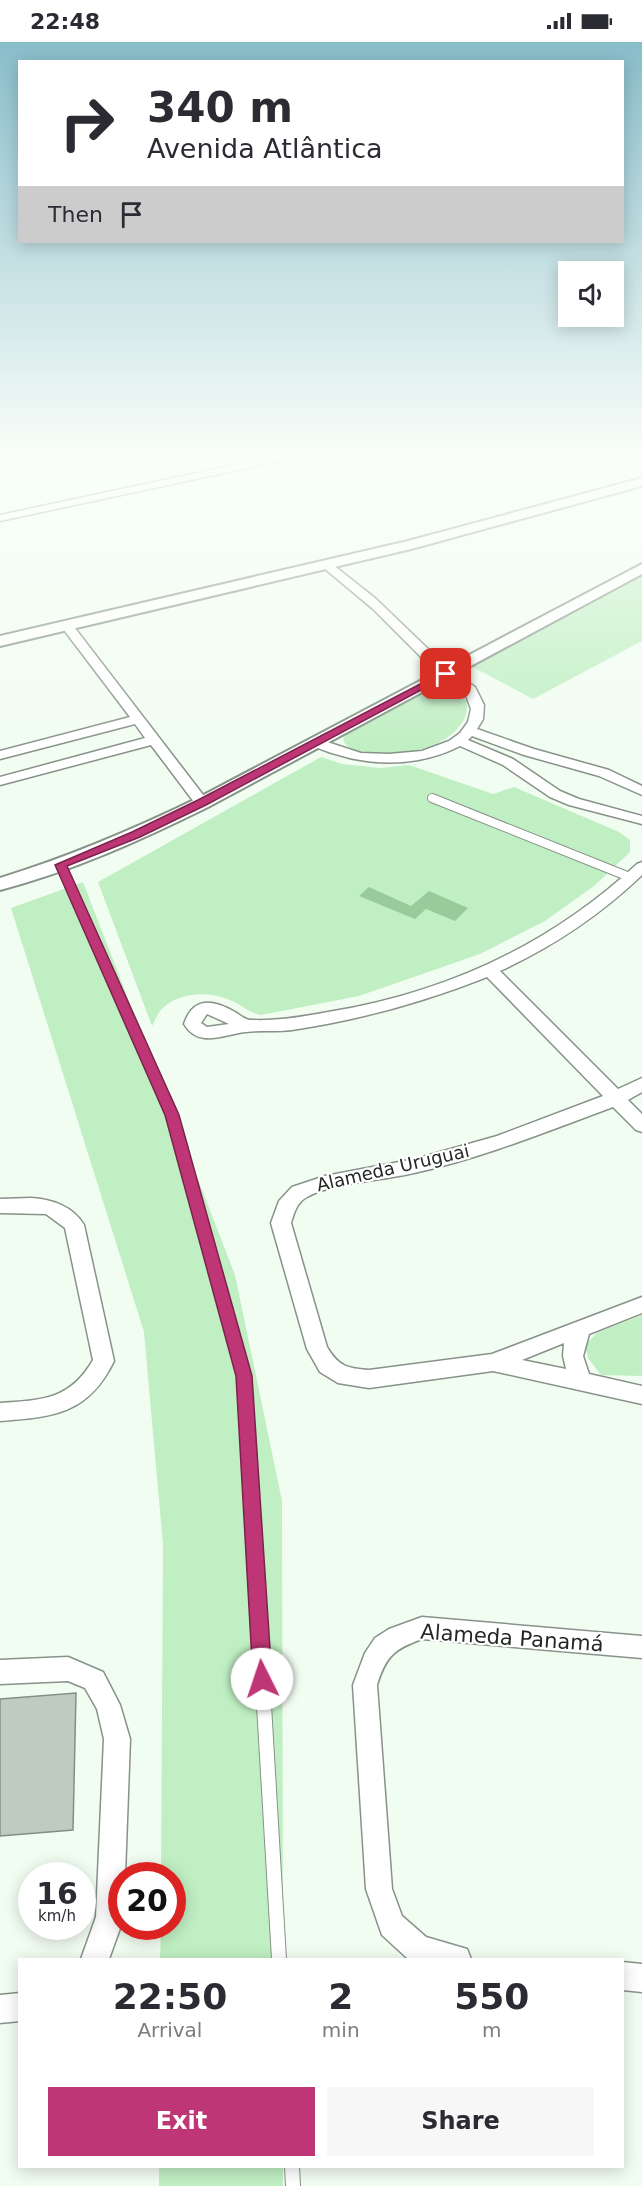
<!DOCTYPE html>
<html lang="en">
<head>
<meta charset="utf-8">
<style>
	body { margin:0; font-family:"DejaVu Sans",sans-serif; background:#f7f7f7; color:#2b2b33; height:100vh; display:flex; flex-direction:column; font-size:22px; white-space:nowrap }
	* { box-sizing:border-box; margin:0 }
	p { font-size:20px; color:#7c7c81 }
	.icon { flex:none; width:33px; height:33px; fill:none; stroke:currentColor; stroke-width:2; stroke-linecap:round; stroke-linejoin:round }
	.map { position:relative; flex:1; overflow:hidden }
	.side { position:absolute; left:18px; top:1916px; width:606px; height:210px; display:flex; flex-direction:column; background:#fff; border-radius:0px; box-shadow:0 3px 15px #0003 }
	.side>* { flex:none }
	.banner { position:absolute; left:18px; top:18px; width:606px; height:183px; border-radius:0px; box-shadow:0 3px 15px #0003; background:#fff; color:#2b2b33; overflow:hidden }
	.controls { position:absolute; left:558px; top:219px; display:grid; gap:12px }
	.controls a { display:grid; place-items:center; width:66px; height:66px; border-radius:0px; background:#fff; box-shadow:0 3px 15px #0003; font-size:30px }
	.speed { position:absolute; left:18px; top:1820px; display:flex; gap:12px; font-size:30px; font-weight:700; text-align:center }
	.speed>* { display:grid; place-content:center; width:78px; height:78px; border-radius:50%; background:#fff; box-shadow:0 3px 15px #0003; line-height:1 }
	.speed small { font-size:15px; font-weight:400 }
	.speed .limit { border:9px solid #d22; background:#fff; color:#111 }
	.pin { position:absolute; display:grid; place-items:center; width:51px; height:51px; color:#fff; margin:-26px; border-radius:12px; box-shadow:0 3px 9px #0006 }
	.me { position:absolute; width:66px; margin:-33px; rotate:356deg; stroke-linejoin:round; filter:drop-shadow(0 0 4px #0008) }
	.turn { display:flex; align-items:center; gap:21px; height:126px; padding:0 30px; font-size:27px }
	.turn .icon { width:78px; height:78px; stroke-width:2.5 }
	.turn b { display:block; font-size:42px; line-height:51px }
	.then { display:flex; align-items:center; height:57px; padding:0 30px; background:#0003; gap:12px; font-size:22px }
	.eta { display:flex; justify-content:space-evenly; align-items:center; height:102px; text-align:center }
	.eta b { font-size:36px; font-weight:600; line-height:42px }
	.cta { display:flex; gap:12px; margin-top:auto; padding:12px 30px }
	.cta a { flex:1; height:69px; border-radius:0px; background:#be3675; color:#fff; font-size:24px; font-weight:600; line-height:69px; text-align:center }
	.cta a+a { background:#f7f7f7; color:#2b2b33 }
	.status { display:flex; justify-content:space-between; align-items:center; height:42px; padding:0 30px; background:#fff; direction:ltr }
	.status svg { height:16px; fill:currentColor }
	.map>svg:first-child { display:block }
</style>
</head>
<body>
<div class="status"><b>22:48</b><svg viewBox="0 0 49 12"><path d="M0 12V9h3v3zM5 12V6h3v6zM10 12V3h3v9zM15 12V0h3v12zM26 1h20v11H26zM47 4h2v5h-2z"/></svg></div>
<div class="map">
<svg width="642" height="2144" viewBox="0 0 642 2144">
	<rect width="100%" height="100%" fill="#f2fdf2"/>
	<g fill="#c0efc3">
		<path d="M642,530V599L533,657L471,624Z"/>
		<path d="M440,644C484,651 468,687 438,701C420,710 399,712 379,712C366,712 355,711 345,702L343,697L348,688L425,646Z"/>
		<path d="M321,715L342,722L380,726L409,723L493,752L514,745L619,790L630,798V810L594,844L545,879L480,912L359,954L261,973C249,971 242,963 232,959C210,949 179,949 161,968C158,971 155,979 152,984L98,840Z"/>
		<path d="M83,840L235,1233L282,1459L283,1917H160L161,1884H172V1833H161L163,1503L144,1290L11,866Z"/>
		<path d="M642,1273V1334L601,1333L588,1316L585,1303L597,1291Z"/>
		<rect x="159" y="2124" width="124" height="20"/>
	</g>
	<path fill="#99ca9c" d="M369,845L411,864L429,849L468,866L455,879L426,867L415,877L359,854Z"/>
	<path fill="#c0cbc0" stroke="#848e84" stroke-width="1.5" d="M76,1651L73,1788L0,1794V1657Z"/>
	<g fill="none" stroke-linecap="round" stroke-linejoin="round">
		<defs>
			<g id="service-far2">
				<path d="M432,756L632,836"/>
				<path d="M61,823L165,1056"/>
			</g>
			<path id="service-far1" d="M164,1055L172,1073L244,1334L256,1530"/>
			<g id="service">
				<path d="M256,1528L279,1917"/>
				<path d="M292,2124L293,2144"/>
			</g>
			<g id="minor">
				<path d="M7,410H25L0,417V411Z"/>
				<path d="M295,410H313L308,413L0,479V473Z"/>
				<path d="M328,519L375,556L450,628L475,645L484,663L483,677L477,687L534,707L609,728L642,744V753L599,734L524,713L472,694L468,698L513,717L560,749L579,757L642,774V782L569,763L550,755L503,723L460,704C413,728 360,724 313,704L311,701L313,698L318,697L361,711L389,712L422,709L449,699L460,691L468,680L471,667L465,651L432,626L373,567L324,526V520Z"/>
				<path d="M67,580L71,581L207,758L209,761L207,764H197L151,703L0,743V735L145,696L135,682L0,717V709L130,675L61,584Z"/>
				<path d="M642,820V833C599,874 554,904 500,929L618,1047L642,1036V1050L628,1058L642,1072V1090L636,1088L613,1065C548,1089 482,1116 414,1131C386,1138 330,1141 307,1155C297,1160 294,1171 291,1181L327,1305C339,1325 347,1326 369,1328L492,1312L642,1255V1271L589,1292L583,1314L589,1332L642,1344V1362L493,1329L369,1346L338,1341L320,1330L307,1307L271,1181L279,1159L292,1145L325,1134L415,1117L497,1094L603,1054L487,935C424,960 359,978 292,988C277,990 261,988 246,990C224,992 199,1007 184,982C193,955 212,957 235,970C240,973 245,978 251,978C277,979 302,975 328,970C445,951 550,903 637,822ZM207,972L229,982L207,985L201,981ZM564,1301L563,1314L566,1327L522,1318Z"/>
				<path d="M31,1156C51,1157 73,1164 84,1183L114,1319C88,1372 54,1375 0,1379V1361C42,1358 70,1358 93,1318L65,1186L46,1172L0,1171V1157Z"/>
				<path d="M422,1575L642,1594V1616L422,1597C394,1607 386,1614 377,1643L392,1847L402,1874L426,1895L467,1907L471,1917L407,1916L382,1893L366,1847L353,1643L365,1611L375,1596L389,1587Z"/>
				<path d="M68,1615L103,1630L120,1663L130,1697L125,1833H122V1881L109,1917H81L96,1875L104,1697L97,1667L85,1646L68,1639L0,1642V1618Z"/>
				<path d="M622,1920L642,1922V1950L622,1948Z"/>
				<path d="M20,1951V1979L0,1981V1953Z"/>
			</g>
			<g id="tertiary">
				<path d="M642,436V444L411,507L0,604V594L408,499Z"/>
				<path d="M642,522V532L208,765C141,798 73,829 0,848V836C68,815 132,788 196,757Z"/>
			</g>
		</defs>
		<use href="#service-far2" stroke="#879288" stroke-width="10"/>
		<use href="#service-far1" stroke="#879288" stroke-width="14"/>
		<use href="#service" stroke="#879288" stroke-width="16"/>
		<use href="#minor" stroke="#879288" stroke-width="3"/>
		<use href="#tertiary" stroke="#879288" stroke-width="4"/>
		<use href="#service-far2" stroke="#fff" stroke-width="8"/>
		<use href="#service-far1" stroke="#fff" stroke-width="10"/>
		<use href="#service" stroke="#fff" stroke-width="14"/>
		<use href="#minor" fill="#fff" fill-rule="evenodd"/>
		<use href="#tertiary" fill="#fff" fill-rule="evenodd"/>
	</g>
	<linearGradient id="sky" x2="0" y2="1"><stop stop-color="#88bdca"/><stop offset="0.58" stop-color="#f9fef9"/><stop offset="1" stop-color="#f9fef9" stop-opacity="0"/></linearGradient>
	<rect width="642" height="710" fill="url(#sky)"/>
	<path fill="#be3675" stroke="#7c234c" stroke-width="1.5" d="M443,630L451,632L206,763L140,795L67,824L179,1073L252,1334L272,1637L269,1643L262,1646L256,1643L253,1637L236,1334L165,1073L55,823L132,790L198,758Z"/>
	<g text-anchor="middle" stroke-width="4.5" stroke-linejoin="round" paint-order="stroke">
		<g font-size="18" fill="#232723" stroke="#fff">
			<text transform="translate(393 1126) rotate(-13)" y="6">Alameda Uruguai</text>
		</g>
		<g font-size="21" fill="#232723" stroke="#fff">
			<text transform="translate(512 1596) rotate(4)" y="7">Alameda Panamá</text>
		</g>
	</g>
</svg>
<div class="controls">
<a><svg class="icon" aria-label="sound" viewBox="0 0 24 24"><path d="M4 9h4l5-4v14l-5-4H4zM17 9q2 3 0 6"/></svg></a>
</div>
<div class="speed"><div>16<small>km/h</small></div><div class="limit">20</div></div>
<div class="pin" style="left:446px;top:632px;background:#d93025"><svg class="icon" aria-label="arrive" viewBox="0 0 24 24"><path d="M6 21V4h12l-3 4 3 4H6"/></svg></div>
<svg class="me" style="left:262px;top:1637px" viewBox="-20 -20 40 40"><circle r="19" fill="#fff"/><path d="M0-13L10 11 0 6-10 11z" fill="#be3675"/></svg>
<div class="banner">
<div class="turn"><svg class="icon" aria-label="right" viewBox="0 0 24 24"><path d="M7 20v-9h11M14 6l5 5-5 5"/></svg><div><b>340 m</b>Avenida Atlântica</div></div>
<div class="then">Then<svg class="icon" aria-label="arrive" viewBox="0 0 24 24"><path d="M6 21V4h12l-3 4 3 4H6"/></svg></div>
</div>
<section class="side">
<div class="eta">
<div><b>22:50</b><p>Arrival</p></div>
<div><b>2</b><p>min</p></div>
<div><b>550</b><p>m</p></div>
</div>
<div class="cta"><a>Exit</a><a>Share</a></div>
</section>
</div>
</body>
</html>
